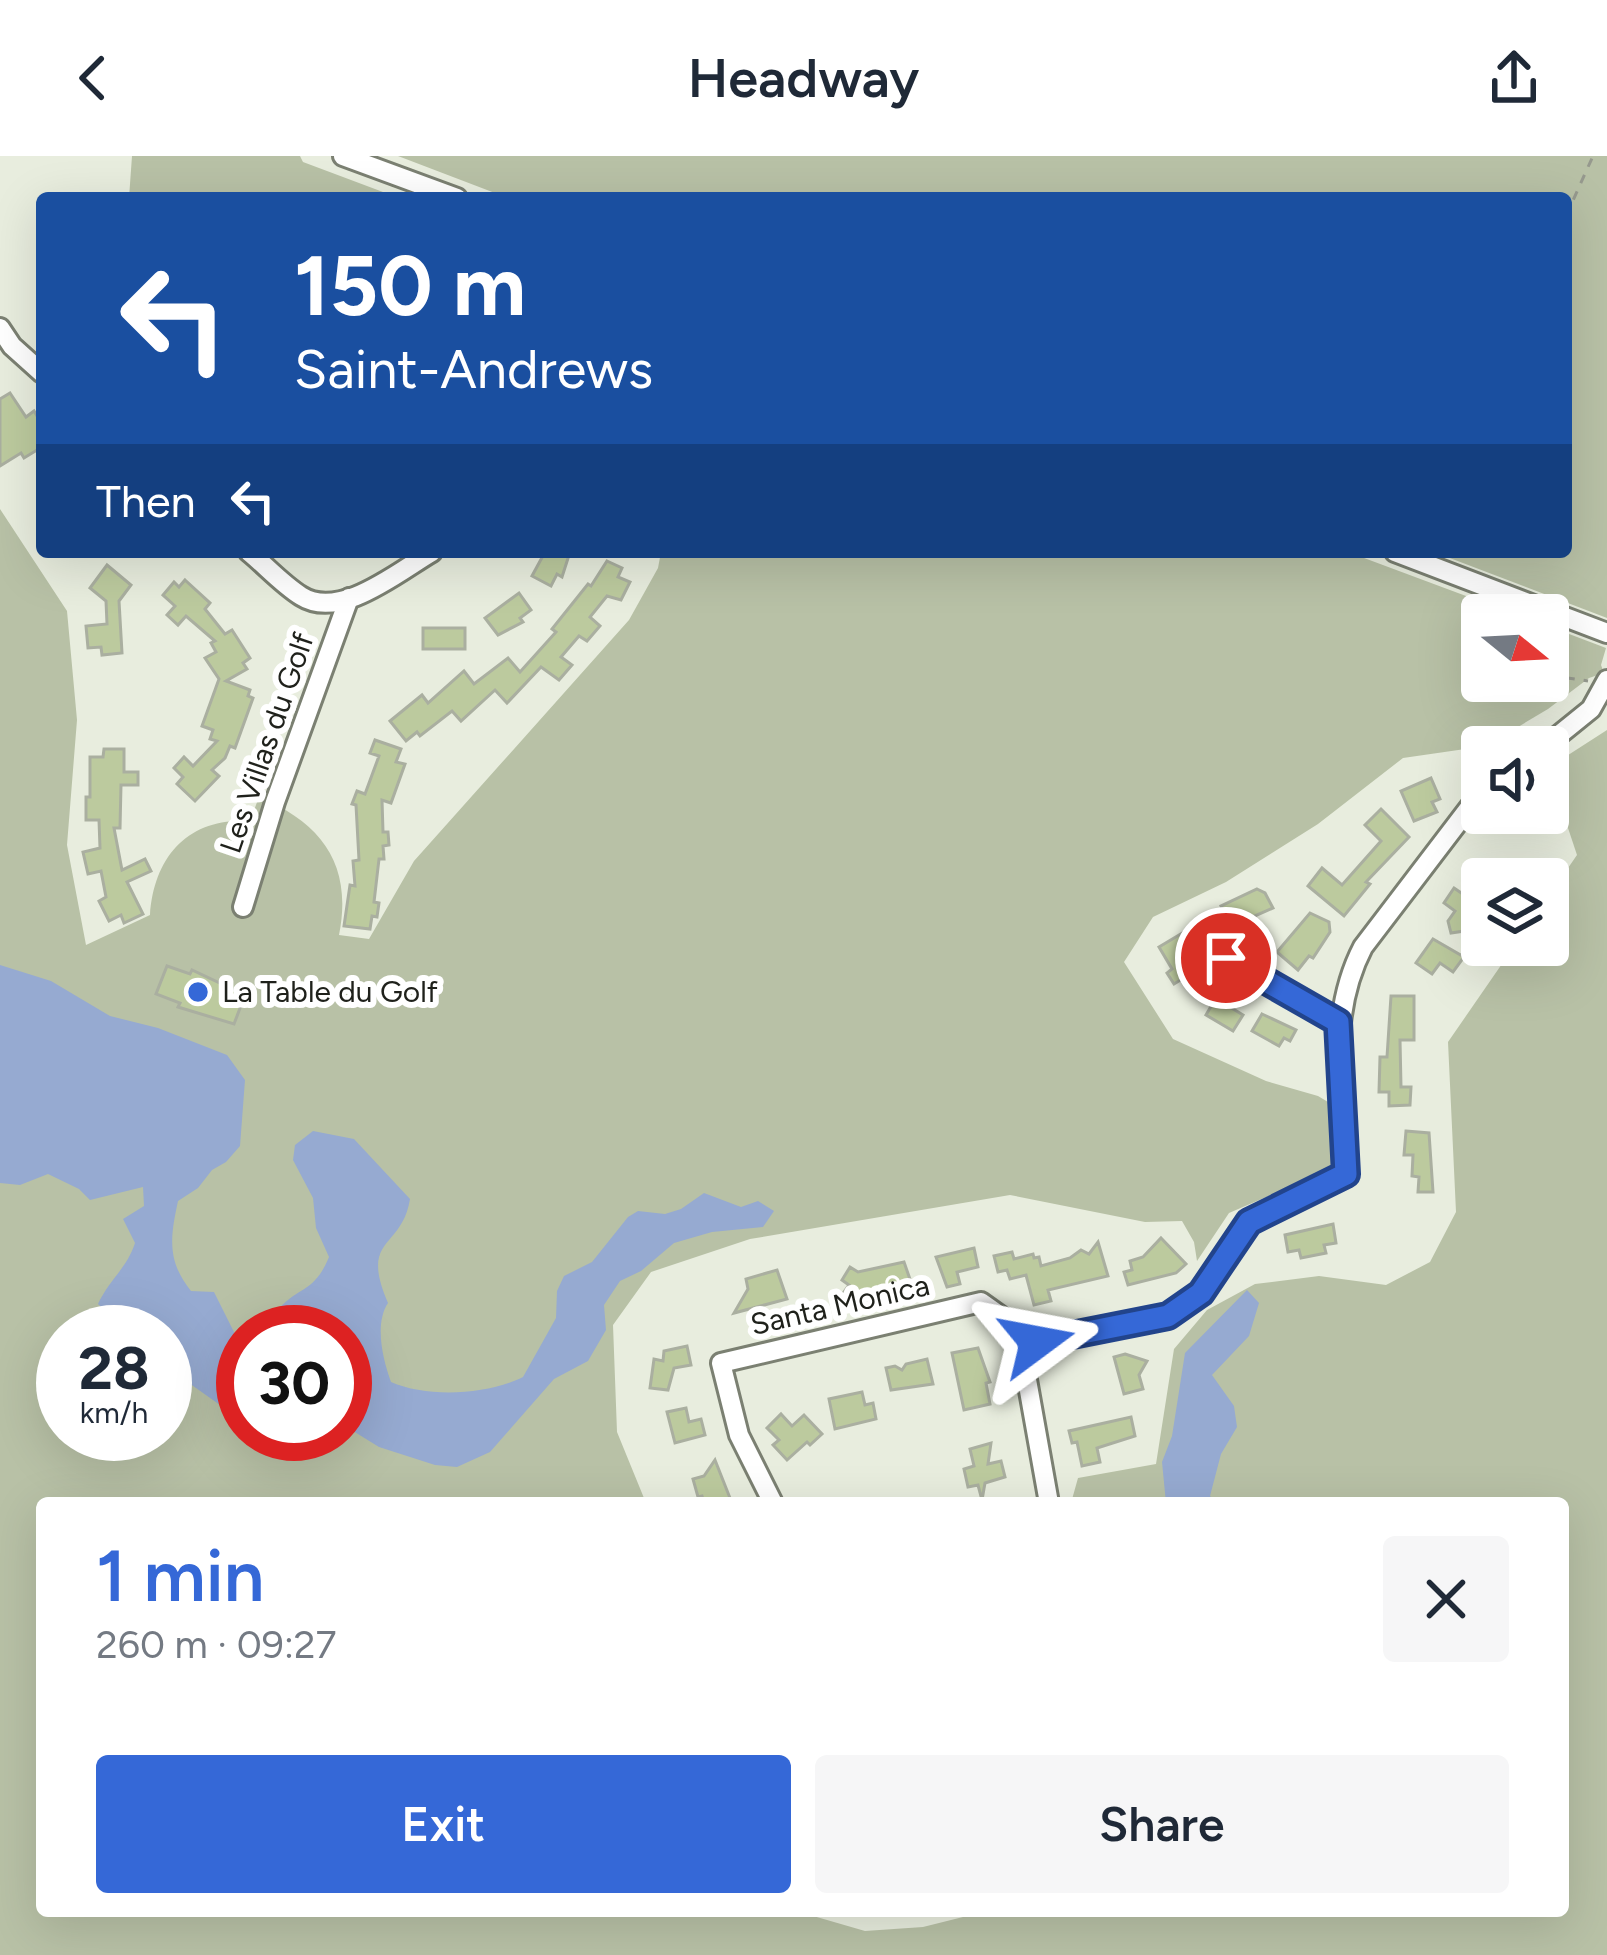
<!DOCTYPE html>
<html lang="en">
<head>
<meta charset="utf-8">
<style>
	body { margin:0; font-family:Figtree,sans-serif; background:#f6f6f7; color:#1f2937; height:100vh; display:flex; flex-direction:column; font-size:45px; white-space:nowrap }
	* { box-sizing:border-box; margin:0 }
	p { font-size:39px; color:#747a83 }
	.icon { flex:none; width:66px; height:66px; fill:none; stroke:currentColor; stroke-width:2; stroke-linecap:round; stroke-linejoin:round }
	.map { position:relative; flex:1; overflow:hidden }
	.panel { position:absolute; left:36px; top:1341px; width:1533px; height:420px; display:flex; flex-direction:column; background:#fff; border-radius:12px; box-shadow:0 12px 48px #0002 }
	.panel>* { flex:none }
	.banner { position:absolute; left:36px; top:36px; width:1536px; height:366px; border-radius:12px; box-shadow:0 12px 48px #0002; background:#1a4fa0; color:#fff; overflow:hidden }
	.needle { width:78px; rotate:108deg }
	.controls { position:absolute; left:1461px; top:438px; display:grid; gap:24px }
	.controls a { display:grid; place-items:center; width:108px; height:108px; border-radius:12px; background:#fff; box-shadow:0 12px 48px #0002; font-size:60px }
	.speed { position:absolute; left:36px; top:1149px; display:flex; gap:24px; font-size:60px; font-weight:700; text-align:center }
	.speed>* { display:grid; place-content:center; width:156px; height:156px; border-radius:50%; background:#fff; box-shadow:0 12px 48px #0002; line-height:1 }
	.speed small { font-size:30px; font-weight:400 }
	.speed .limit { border:18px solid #d22; background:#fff; color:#111 }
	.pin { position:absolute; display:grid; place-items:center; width:102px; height:102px; color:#fff; margin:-51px; border:6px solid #fff; border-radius:50%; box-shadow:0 3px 12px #0007 }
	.me { position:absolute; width:132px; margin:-66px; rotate:77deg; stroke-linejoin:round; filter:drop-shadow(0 0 9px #0008) }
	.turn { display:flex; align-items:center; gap:42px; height:252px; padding:0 60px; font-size:54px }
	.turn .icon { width:156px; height:156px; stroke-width:2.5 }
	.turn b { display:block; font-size:84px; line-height:102px }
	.then { display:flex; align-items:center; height:114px; padding:0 60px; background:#0003; gap:24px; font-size:45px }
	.round { display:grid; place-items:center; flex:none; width:126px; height:126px; border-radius:12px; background:#f6f6f7 }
	.head { display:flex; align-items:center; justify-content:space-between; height:204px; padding:0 60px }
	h1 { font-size:72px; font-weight:600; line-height:90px; color:#3568d7 }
	.cta { display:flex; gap:24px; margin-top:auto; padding:24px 60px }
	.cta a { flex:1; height:138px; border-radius:12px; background:#3568d7; color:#fff; font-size:48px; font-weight:600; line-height:138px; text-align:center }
	.cta a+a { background:#f6f6f7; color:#1f2937 }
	header { display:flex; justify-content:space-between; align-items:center; height:156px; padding:0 60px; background:#fff; font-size:54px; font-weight:600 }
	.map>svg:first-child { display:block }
</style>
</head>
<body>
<header><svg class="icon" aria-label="back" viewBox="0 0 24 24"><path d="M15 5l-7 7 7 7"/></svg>Headway<svg class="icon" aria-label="share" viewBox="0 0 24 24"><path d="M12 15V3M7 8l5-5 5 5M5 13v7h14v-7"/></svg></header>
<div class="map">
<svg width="1607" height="1799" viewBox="0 0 1607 1799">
	<rect width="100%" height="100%" fill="#e8edde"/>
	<g fill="#b8c1a6" fill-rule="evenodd">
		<path d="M132,0H300L303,6L399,42H129Z"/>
		<path d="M398,0H1607V462L1434,396H1566V42H508Z"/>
		<path d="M0,353L67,455L77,564L67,689L86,789L150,759C154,700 189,661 250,665L259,641C322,667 353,709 339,779L369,783L414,705L629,464L658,412L661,396H1348L1517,459H1482V525H1548V470L1606,492L1601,509L1604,517L1589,522L1548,553L1486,590L1403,602L1318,668L1226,726L1153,761L1124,806L1173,883L1266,925L1318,940L1338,952L1336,1006L1320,1018L1229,1057L1197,1105L1194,1086L1182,1065L1145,1066L1010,1039L750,1083L651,1116L613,1169L617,1276L646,1347H42V1755H796L865,1775L923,1771L987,1755H1563V1347H1071L1078,1322L1156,1308L1174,1193L1207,1154L1255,1128L1319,1120L1386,1129L1430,1106L1456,1056L1448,886L1515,789H1548V741L1577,699L1548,612L1607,574V1799H0ZM63,1176H165V1278H63ZM243,1176H345V1278H243Z"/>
	</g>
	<g fill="#96aad1">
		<path d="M0,809L51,825L110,860L158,872L227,899L245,924L240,990L226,1006L212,1014L198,1032L178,1045C170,1082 167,1105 191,1135L214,1136L243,1194V1253L227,1254L165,1210V1176H129L98,1148C109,1124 127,1112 135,1087L123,1063L144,1050L143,1031L90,1044L79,1033L48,1018L20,1029L0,1027Z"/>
		<path d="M313,975L354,983L410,1043C402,1094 359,1080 388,1147C374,1168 383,1204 391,1226C427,1242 488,1239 523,1221L556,1162L557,1135L564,1120L592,1106L628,1061L638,1055L665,1058L681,1053L704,1037L741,1051L758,1045L774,1055L763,1071L712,1076L674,1087L641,1115L620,1125L604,1149L606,1174L588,1205L554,1223L490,1296L457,1311L435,1309L379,1291L345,1270V1176H283L278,1172L276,1156C297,1130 314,1138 329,1101L316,1072L313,1042L293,1004L295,989Z"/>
		<path d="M1247,1134L1259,1147L1249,1180L1212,1219L1234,1250L1237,1271L1221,1298L1210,1340L1217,1347H1166L1162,1306L1172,1280L1185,1197Z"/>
	</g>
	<g fill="#bcca9e" stroke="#aaafa0" stroke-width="3">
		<path d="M10,237L26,261L34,255L42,268V291L24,302L21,297L0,310V243Z"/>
		<path d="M545,396H570L562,421L557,418L551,430L532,420Z"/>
		<path d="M607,405L622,412L618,421L630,426L621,444L607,440L590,461L600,470L587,485L579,480L561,501L572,509L559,524L541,511L507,547L495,534L461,565L452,555L420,580L417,576L406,585L390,565L422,539L428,547L464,515L474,528L508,502L520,516L556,476L552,473L588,428L591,430Z"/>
		<path d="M107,409L131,429L119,445L122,497L102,499L101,491L88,492L86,470L107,468L106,445L90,432Z"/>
		<path d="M185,424L210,447L205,453L225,478L232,474L250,502L243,507L247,513L226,525L250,534L248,540L253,542L235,592L230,590L225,602L212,614L219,620L195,645L177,628L183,621L174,612L184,601L193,610L217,585L210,583L213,574L202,570L219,523L205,502L216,496L211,487L215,485L186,460L178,469L167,459L175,450L163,439L174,426L179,431Z"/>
		<path d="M519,437L531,454L520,462L523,466L498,479L485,462Z"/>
		<rect x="423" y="472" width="42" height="21"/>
		<path d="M375,584L401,593L396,606L405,608L391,647L382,644L383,676H388L389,689L383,690L384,703H379L374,746L379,747L377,761L372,760L370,773L344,770L350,729L355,730L353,705L359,704L356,649L352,648L357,635L365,638L379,600L370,597Z"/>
		<path d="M104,593H124V616H138V629H121L120,672H114L122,714L145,703L151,715L127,726L143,758L124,767L121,759L109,765L99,745L106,741L101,715L88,718L83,696L100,692L99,664H86V641H90V601H103Z"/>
		<path d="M1431,622L1440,643L1432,646L1437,656L1414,665L1401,635Z"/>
		<path d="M1381,653L1409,681L1366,726L1370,728L1344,760L1308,730L1322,712L1342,729L1381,685L1365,669Z"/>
		<path d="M1454,732L1473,745L1480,744L1482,756L1476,758L1464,775L1451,777L1448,765L1455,755L1444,747Z"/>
		<path d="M1257,733L1265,737L1273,752L1250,762L1253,769L1235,778L1221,750Z"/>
		<path d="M1310,757L1329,766L1330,776L1313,802L1309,800L1298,814L1277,796Z"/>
		<path d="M1184,776L1192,790L1198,786L1205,798L1190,807L1195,815L1174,828L1167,817L1172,813L1159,791Z"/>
		<path d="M1433,783L1464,801L1453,816L1440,807L1432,818L1416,807Z"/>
		<path d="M167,810L190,818L192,814L245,839L234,868L178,851L180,847L156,838Z"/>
		<path d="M1221,833L1236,842L1230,851L1243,859L1233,875L1206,859Z"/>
		<path d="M1391,840H1414V884H1400L1401,931H1411L1410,949L1389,950V936H1379L1380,901H1387Z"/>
		<path d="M1262,858L1296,874L1290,885L1284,882L1279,890L1252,875Z"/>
		<path d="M1406,975L1429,977L1433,1036H1418L1419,1021L1412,1020L1413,999H1404Z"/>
		<path d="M1333,1068L1336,1087L1324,1089L1326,1097L1301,1102L1299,1094L1288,1096L1285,1079Z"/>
		<path d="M1161,1082L1186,1108L1176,1117L1128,1129L1124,1116L1132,1114L1130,1105L1143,1101Z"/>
		<path d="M1098,1086L1108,1120L1048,1134L1051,1145L1034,1149L1026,1119L1010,1123L1007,1114L998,1116L994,1100L1012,1096L1014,1103L1033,1098L1034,1102L1039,1101L1041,1110L1070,1102L1081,1094L1089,1098Z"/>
		<path d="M974,1092L978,1111L957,1116L960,1128L947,1131L936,1101Z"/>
		<path d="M904,1106L912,1129L868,1134L857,1150L841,1140L849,1129L842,1124L850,1111L858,1116Z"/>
		<path d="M777,1114L787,1143L734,1157L748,1133L746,1123Z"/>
		<path d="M687,1190L691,1209L674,1212L668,1234L650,1232L654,1203L663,1205L664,1195Z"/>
		<path d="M978,1192L990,1226L986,1227L990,1248L964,1254L952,1197Z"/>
		<path d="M1125,1198L1147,1205L1139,1219L1143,1233L1124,1238L1114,1201Z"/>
		<path d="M927,1203L933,1228L891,1234L886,1212L895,1210L902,1214L906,1208Z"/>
		<path d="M862,1236L865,1249L873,1247L876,1263L835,1273L829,1243Z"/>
		<path d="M686,1252L689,1266L701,1263L705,1279L675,1287L667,1256Z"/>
		<path d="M781,1258L792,1270L804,1259L822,1278L810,1289L807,1286L787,1304L773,1289L779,1284L767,1272Z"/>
		<path d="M1131,1261L1135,1280L1097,1292L1100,1306L1082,1310L1077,1286L1072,1287L1069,1275Z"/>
		<path d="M991,1287L988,1308L1001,1305L1005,1321L985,1327L982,1344L978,1329L968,1331L964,1313L974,1310L970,1293Z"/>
		<path d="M715,1304L730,1342L704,1347L702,1340L698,1341L693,1323L704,1320Z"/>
	</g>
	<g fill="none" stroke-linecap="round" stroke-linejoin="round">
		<defs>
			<g id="minor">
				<path d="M343,0L457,42"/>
				<path d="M0,172L12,190L42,217"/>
				<path d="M249,396C266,410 282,428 301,440C340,465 399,415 432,396"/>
				<path d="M1395,396L1607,477"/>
				<path d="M1544,591L1591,553L1607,524"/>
				<path d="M243,751L275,646L349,442"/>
				<path d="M1226,801L1338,866"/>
				<path d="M773,1347L739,1279L721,1207L981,1146L1037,1186"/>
				<path d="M1049,1347L1021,1190L1168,1160L1201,1137L1249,1066L1345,1018C1342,941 1326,862 1363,791L1482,635"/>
			</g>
		</defs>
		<use href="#minor" stroke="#7b8072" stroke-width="24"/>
		<g stroke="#96998e" stroke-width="3" stroke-dasharray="9 9" stroke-linecap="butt">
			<path d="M1566,60L1593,0"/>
			<path d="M1548,519L1588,525"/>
		</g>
		<use href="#minor" stroke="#fff" stroke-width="18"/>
	</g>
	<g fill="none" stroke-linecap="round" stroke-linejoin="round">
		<defs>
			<path id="route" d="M1037,1186L1168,1160L1201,1137L1249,1066L1346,1018L1338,866L1226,802"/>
		</defs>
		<use href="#route" stroke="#22448c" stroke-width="30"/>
		<use href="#route" stroke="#3568d7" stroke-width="21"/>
	</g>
	<circle fill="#3568d7" stroke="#fff" stroke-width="4.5" cx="198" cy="836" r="12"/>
	<g text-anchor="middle" stroke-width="12" stroke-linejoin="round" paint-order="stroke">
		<g font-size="30" fill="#1f211b" stroke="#fff">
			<text transform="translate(267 587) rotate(-71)" y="10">Les Villas du Golf</text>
			<text transform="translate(840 1149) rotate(-13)" y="10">Santa Monica</text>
		</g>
		<g font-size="30" fill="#1f211b" stroke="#fff" text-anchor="start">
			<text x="222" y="846">La Table du Golf</text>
		</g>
	</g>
</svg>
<div class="controls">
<a><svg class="needle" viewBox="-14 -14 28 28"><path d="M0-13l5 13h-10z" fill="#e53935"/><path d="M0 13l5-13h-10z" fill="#747a83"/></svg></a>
<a><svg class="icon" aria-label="sound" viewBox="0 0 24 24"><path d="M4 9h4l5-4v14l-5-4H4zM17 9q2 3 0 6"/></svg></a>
<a><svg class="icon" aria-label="layers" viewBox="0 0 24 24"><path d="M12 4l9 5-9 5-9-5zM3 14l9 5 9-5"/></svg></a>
</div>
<div class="speed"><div>28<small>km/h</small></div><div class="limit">30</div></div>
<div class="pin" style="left:1226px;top:802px;background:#d93025"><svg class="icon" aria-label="arrive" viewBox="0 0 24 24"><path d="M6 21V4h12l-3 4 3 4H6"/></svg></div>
<svg class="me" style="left:1037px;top:1186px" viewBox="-20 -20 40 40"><path d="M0-17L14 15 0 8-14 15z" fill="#3568d7" stroke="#fff" stroke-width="4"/></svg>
<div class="banner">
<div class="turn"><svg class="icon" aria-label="left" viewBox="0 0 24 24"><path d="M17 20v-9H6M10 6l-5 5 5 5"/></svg><div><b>150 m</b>Saint-Andrews</div></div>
<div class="then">Then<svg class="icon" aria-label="left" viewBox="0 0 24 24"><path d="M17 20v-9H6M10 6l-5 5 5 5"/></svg></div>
</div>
<section class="panel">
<div class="head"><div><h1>1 min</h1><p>260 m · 09:27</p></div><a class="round"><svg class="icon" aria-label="close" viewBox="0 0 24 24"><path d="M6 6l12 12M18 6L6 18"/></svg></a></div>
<div class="cta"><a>Exit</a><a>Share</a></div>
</section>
</div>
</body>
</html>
